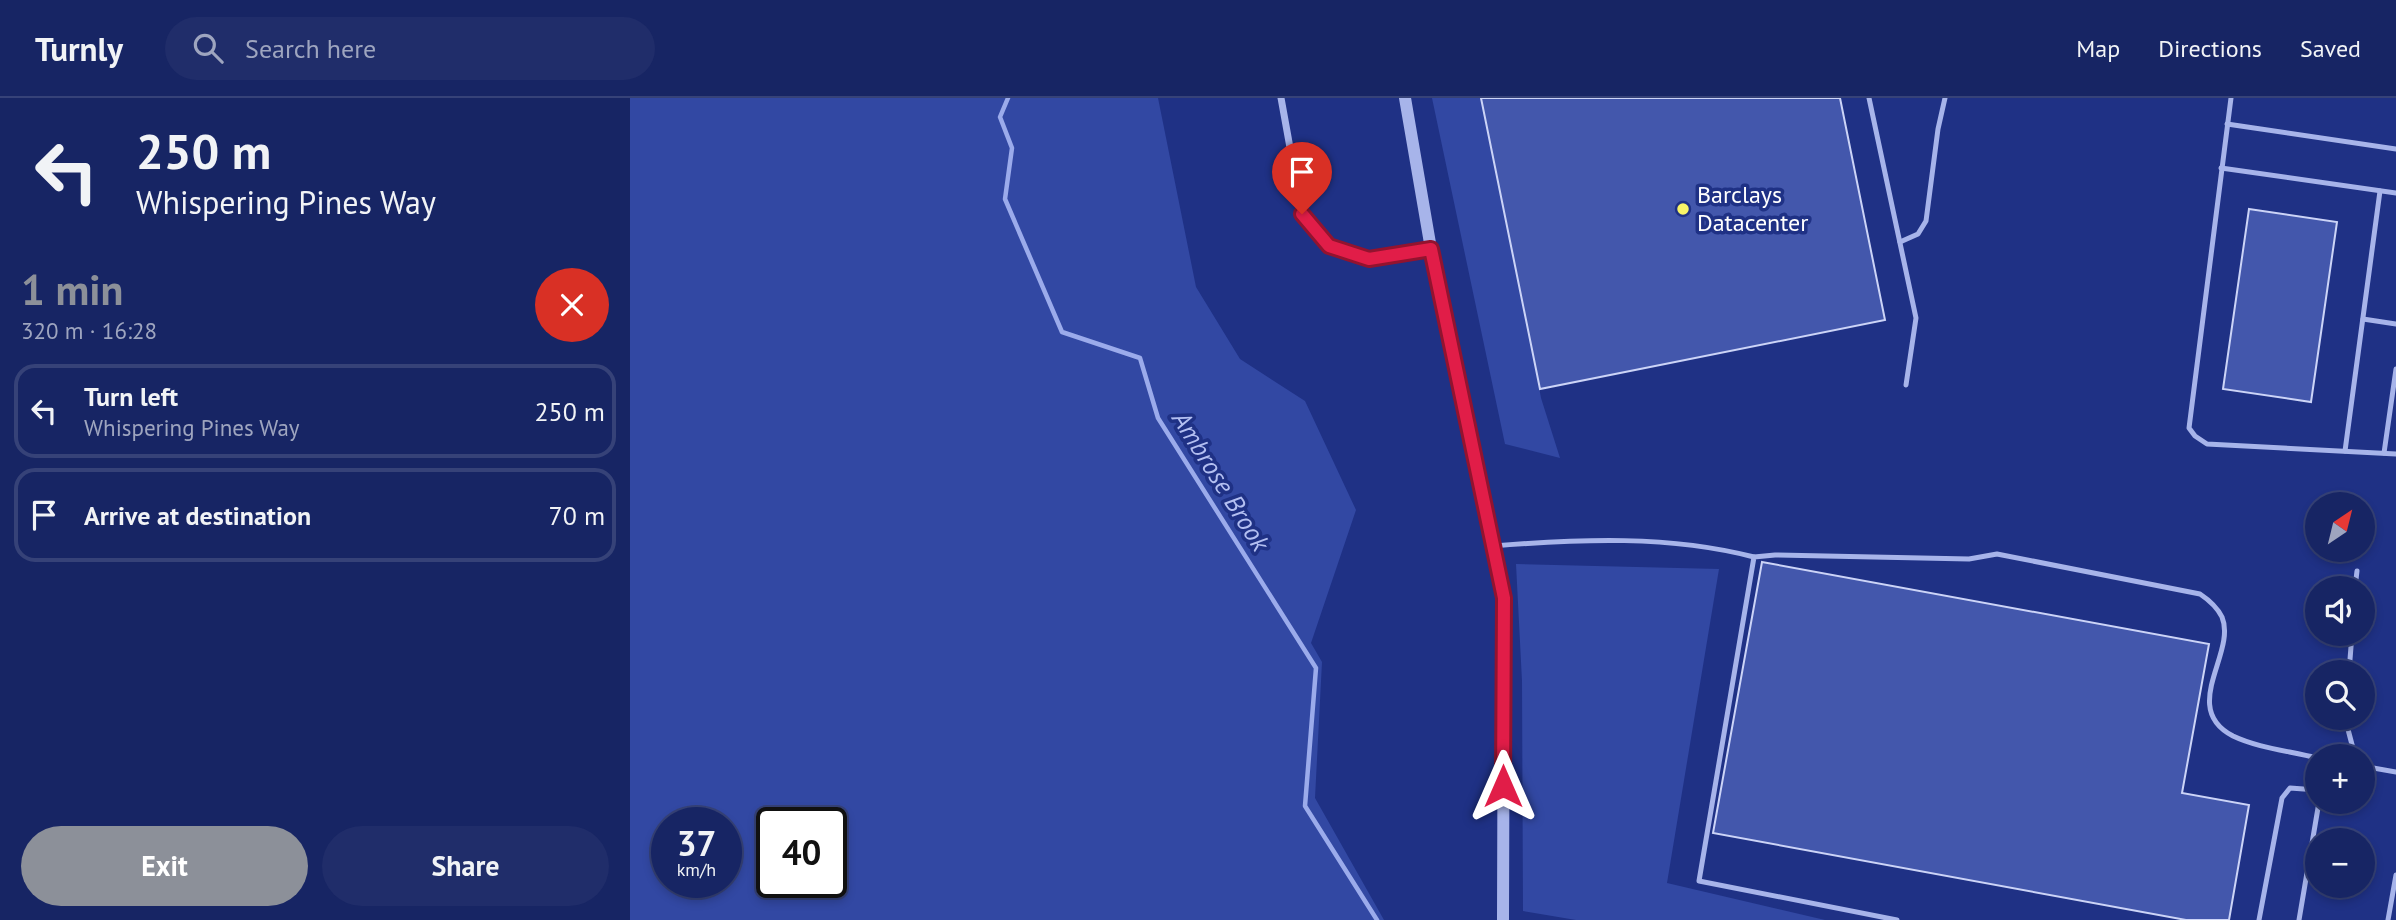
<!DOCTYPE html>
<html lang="en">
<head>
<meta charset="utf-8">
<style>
	body { margin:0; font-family:"PT Sans",sans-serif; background:#202d6a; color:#f1f3f6; height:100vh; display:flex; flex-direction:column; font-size:26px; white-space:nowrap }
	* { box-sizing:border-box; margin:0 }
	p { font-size:23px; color:#9ea5bf }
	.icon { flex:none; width:38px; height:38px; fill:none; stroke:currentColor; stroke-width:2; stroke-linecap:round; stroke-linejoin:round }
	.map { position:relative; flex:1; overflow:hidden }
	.side { display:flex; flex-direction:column; background:#172564; width:630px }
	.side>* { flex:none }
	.hud { background:#172564; color:#f1f3f6; overflow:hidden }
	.needle { width:46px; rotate:35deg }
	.controls { position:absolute; left:1675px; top:394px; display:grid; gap:14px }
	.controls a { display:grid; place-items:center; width:70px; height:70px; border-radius:50%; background:#172564; box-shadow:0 4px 10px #0003,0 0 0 2px #364278; font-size:35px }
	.speed { position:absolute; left:21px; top:709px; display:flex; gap:14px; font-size:35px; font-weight:700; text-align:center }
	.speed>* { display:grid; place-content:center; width:91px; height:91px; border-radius:50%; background:#172564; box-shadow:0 4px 10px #0003,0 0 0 2px #364278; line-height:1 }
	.speed small { font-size:18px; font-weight:400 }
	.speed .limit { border:4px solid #111; border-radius:10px; background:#fff; color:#111 }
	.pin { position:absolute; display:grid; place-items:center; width:60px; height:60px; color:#fff; margin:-72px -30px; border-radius:50% 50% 50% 0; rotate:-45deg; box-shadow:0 0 7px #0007 }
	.pin .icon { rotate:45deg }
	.me { position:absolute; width:77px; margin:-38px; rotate:0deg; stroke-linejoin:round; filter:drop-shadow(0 0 5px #0008) }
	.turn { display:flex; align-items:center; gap:24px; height:147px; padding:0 21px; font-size:32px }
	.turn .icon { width:91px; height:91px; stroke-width:2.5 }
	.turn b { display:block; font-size:49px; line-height:60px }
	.round { display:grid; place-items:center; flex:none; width:74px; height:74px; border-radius:37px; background:#202d6a }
	.head { display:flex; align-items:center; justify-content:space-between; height:119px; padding:0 21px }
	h1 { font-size:42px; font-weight:700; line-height:52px; color:#8c9099 }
	.action { display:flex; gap:14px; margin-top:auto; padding:14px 21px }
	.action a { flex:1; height:80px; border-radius:42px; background:#8c9099; color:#fff; font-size:28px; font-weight:700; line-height:80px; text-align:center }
	.action a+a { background:#202d6a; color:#f1f3f6 }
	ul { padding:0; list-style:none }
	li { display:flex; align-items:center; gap:21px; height:94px; margin:0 14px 10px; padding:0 7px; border:4px solid #364278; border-radius:21px }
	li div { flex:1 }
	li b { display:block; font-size:26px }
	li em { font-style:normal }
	header { display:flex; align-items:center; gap:42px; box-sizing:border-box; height:98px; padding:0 35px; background:#172564; border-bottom:2px solid #364278 }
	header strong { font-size:33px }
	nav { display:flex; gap:38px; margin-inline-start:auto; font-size:24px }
	.search { width:490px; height:63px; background:#202d6a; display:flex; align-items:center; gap:18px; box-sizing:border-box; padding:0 24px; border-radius:38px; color:#9ea5bf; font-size:26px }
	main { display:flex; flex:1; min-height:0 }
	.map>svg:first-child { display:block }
</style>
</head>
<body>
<header>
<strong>Turnly</strong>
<div class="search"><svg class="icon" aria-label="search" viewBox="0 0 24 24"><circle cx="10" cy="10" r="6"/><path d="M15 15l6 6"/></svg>Search here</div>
<nav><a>Map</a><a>Directions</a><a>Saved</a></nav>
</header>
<main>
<section class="side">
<div class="hud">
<div class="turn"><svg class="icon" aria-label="left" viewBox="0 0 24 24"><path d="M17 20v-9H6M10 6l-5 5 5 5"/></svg><div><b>250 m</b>Whispering Pines Way</div></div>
</div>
<div class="head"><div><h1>1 min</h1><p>320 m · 16:28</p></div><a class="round" style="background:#d93025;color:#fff"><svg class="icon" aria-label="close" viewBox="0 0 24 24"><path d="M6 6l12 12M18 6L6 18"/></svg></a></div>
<ul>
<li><svg class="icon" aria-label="left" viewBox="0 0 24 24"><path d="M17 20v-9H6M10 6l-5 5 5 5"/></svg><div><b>Turn left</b><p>Whispering Pines Way</p></div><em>250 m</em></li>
<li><svg class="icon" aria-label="arrive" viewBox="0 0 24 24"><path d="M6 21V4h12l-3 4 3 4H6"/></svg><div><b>Arrive at destination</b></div><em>70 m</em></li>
</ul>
<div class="action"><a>Exit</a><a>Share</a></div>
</section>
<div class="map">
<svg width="1766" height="822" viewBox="0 0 1766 822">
	<rect width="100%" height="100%" fill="#1f3185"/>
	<g fill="#3248a3" fill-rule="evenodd">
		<path d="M0,0H528L566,189L610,261L675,303L726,412L681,545L692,564L685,700L754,822H0ZM37,724H96V784H37ZM142,724H201V784H142Z"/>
		<path d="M802,0H856L911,300L930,360L875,346Z"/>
		<path d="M886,466L1089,471L1037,785L1195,822H946L893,813L892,583Z"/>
	</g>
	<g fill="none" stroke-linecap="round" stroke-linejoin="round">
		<path stroke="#9babeb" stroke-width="4.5" d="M378,0L370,19L382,50L375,101L432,234L510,260L528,320L686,570L675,708L747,822"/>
	</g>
	<g fill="#4357ac" stroke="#ccd4f7" stroke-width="2">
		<path d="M851,0H1210L1255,222L910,291Z"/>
		<path d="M1619,111L1707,124L1681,304L1593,291Z"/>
		<path d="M1132,464L1579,546L1552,695L1619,707L1599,822H1556L1083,735Z"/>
	</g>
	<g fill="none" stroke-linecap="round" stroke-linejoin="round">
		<g stroke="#a7b4ea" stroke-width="5">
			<path d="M1239,0L1286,220L1276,287"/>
			<path d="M1601,0L1559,330L1565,338L1577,346L1766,356"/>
			<path d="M1597,26L1766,51"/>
			<path d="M1591,70L1766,95"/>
			<path d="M1270,144L1288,136L1296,123L1308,31L1315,0"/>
			<path d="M1733,221L1766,226"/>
			<path d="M1715,353L1750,93"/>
			<path d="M1754,355L1766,271"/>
			<path d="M863,448C950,441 1039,437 1124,459"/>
			<path d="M1725,490L1727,473"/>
			<path d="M1719,574L1722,536"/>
			<path d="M1715,620L1725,658"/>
			<path d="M1732,668L1766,674"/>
			<path d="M1267,822L1069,783L1124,459L1145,457L1339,461L1367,456L1570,496C1579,502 1587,509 1592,519C1607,555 1549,610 1603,638C1628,650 1660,653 1687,660"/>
			<path d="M1629,822L1652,700L1660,690L1687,692"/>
			<path d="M1669,822L1689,704"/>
			<path d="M1758,822L1766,777"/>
		</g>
		<path stroke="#a7b4ea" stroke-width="7" d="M651,0L672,116L699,148L739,161L801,151"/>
		<path stroke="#a7b4ea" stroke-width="12" d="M775,0L801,151L874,500L873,822"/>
	</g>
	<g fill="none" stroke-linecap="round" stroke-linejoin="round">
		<defs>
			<path id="route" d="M672,116L699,148L739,161L801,151L874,500L873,688"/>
		</defs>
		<use href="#route" stroke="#92132f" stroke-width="18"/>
		<use href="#route" stroke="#e11d48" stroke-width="12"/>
	</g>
	<circle fill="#f8f467" stroke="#1f3185" stroke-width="2.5" cx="1053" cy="111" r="7"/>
	<g text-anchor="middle" stroke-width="7" stroke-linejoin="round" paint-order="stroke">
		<g font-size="24" fill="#fff" stroke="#1f3185" text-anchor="start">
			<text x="1067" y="105">Barclays<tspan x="1067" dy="28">Datacenter</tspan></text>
		</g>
		<g font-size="26" font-style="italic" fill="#b3bff1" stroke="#1f3185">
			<text transform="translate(591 383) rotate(58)" y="9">Ambrose Brook</text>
		</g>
	</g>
</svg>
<div class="controls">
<a><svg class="needle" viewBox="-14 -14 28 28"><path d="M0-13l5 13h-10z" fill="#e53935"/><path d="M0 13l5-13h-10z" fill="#9ea5bf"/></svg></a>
<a><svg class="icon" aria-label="sound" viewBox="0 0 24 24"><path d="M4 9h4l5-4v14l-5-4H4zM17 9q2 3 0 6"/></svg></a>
<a><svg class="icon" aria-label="search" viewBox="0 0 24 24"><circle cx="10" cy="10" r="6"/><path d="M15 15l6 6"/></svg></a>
<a>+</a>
<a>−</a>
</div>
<div class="speed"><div>37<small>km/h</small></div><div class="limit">40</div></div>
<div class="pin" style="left:672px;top:116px;background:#d93025"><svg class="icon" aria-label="arrive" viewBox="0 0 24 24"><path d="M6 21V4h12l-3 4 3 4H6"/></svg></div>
<svg class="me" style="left:873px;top:688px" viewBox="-20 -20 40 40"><path d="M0-17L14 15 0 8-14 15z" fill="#e11d48" stroke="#fff" stroke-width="4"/></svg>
</div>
</main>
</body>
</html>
